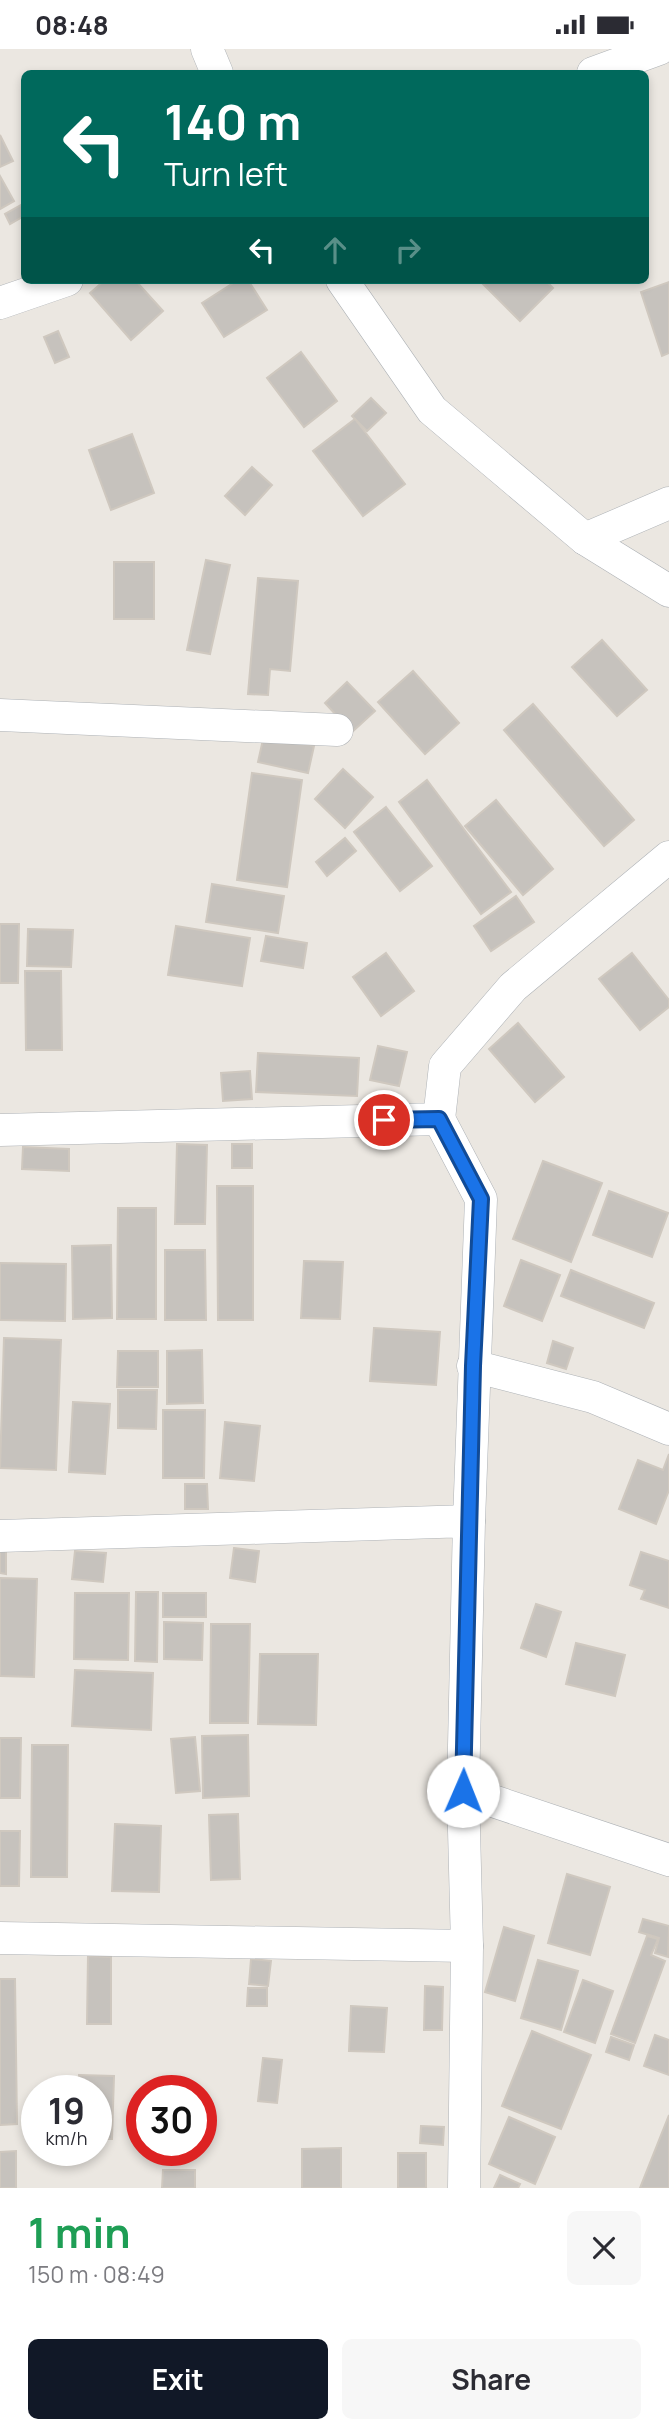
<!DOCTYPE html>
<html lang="en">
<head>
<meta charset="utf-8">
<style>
	body { margin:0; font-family:Manrope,sans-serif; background:#f7f7f7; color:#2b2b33; height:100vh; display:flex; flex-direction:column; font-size:26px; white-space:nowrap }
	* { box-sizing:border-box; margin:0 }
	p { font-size:23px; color:#7c7c81 }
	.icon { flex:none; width:38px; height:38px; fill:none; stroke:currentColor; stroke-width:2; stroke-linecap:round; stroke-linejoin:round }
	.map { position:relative; height:2139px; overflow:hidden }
	.side { display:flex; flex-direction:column; background:#fff; flex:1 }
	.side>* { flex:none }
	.guide { position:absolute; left:21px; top:21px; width:628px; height:214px; border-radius:10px; box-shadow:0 4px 10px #0003; background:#00695c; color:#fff; overflow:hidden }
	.speed { position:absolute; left:21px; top:2026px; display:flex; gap:14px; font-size:35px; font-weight:700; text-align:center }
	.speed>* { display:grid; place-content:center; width:91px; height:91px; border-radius:50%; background:#fff; box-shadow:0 4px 10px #0003; line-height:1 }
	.speed small { font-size:18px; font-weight:400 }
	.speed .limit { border:10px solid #d22; background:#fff; color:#111 }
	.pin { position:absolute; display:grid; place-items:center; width:60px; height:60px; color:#fff; margin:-30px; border:4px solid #fff; border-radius:50%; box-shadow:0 2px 7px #0007 }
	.me { position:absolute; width:77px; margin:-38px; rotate:1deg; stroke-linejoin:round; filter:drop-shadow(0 0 5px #0008) }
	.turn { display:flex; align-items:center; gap:24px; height:147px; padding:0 28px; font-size:32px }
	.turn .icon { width:91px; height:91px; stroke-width:2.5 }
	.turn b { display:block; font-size:49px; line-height:60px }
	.lanes { display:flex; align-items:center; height:66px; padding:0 28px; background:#0003; justify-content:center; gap:35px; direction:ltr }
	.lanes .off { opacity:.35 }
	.round { display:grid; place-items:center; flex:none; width:74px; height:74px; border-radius:10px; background:#f7f7f7 }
	.headline { display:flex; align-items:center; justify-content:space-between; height:119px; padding:0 28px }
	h1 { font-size:42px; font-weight:700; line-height:52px; color:#1e9e55 }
	.button { display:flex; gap:14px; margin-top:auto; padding:14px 28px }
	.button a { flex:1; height:80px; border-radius:10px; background:#111827; color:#fff; font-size:28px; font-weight:700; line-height:80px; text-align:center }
	.button a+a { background:#f7f7f7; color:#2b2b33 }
	.status { display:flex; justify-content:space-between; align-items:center; height:49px; padding:0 35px; background:#fff; direction:ltr }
	.status svg { height:19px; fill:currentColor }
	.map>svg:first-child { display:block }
</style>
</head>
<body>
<div class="status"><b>08:48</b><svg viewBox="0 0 49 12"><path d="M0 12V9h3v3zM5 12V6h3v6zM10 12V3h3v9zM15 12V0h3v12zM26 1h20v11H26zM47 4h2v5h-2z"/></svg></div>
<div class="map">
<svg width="669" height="2139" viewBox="0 0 669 2139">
	<rect width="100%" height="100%" fill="#ebe7e1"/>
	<g fill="#c6c2bd" stroke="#cfc8bf" stroke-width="2">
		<path d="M0,86L13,112L0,118Z"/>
		<path d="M0,127L14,152L0,160Z"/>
		<path d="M23,155L24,167L10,175L5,165Z"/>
		<path d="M105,231H135L163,262L131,291L90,244Z"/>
		<path d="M238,231H248L267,261L224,288L202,254Z"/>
		<path d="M479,231H545L553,239L520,272Z"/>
		<path d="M669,233V304L662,307L641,243Z"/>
		<path d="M58,282L69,308L55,314L44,288Z"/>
		<path d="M301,303L337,352L304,378L267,329Z"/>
		<path d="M371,349L386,364L367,382L352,367Z"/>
		<path d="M355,370L405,435L363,467L313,402Z"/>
		<path d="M132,385L154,444L111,461L89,401Z"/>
		<path d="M252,418L272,436L245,466L225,447Z"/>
		<path d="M206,511L230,516L210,605L187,601Z"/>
		<rect x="114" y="513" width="40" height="57"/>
		<path d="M258,529L298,532L290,622L270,620L268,646L248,645Z"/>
		<path d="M602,591L647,641L617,667L572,618Z"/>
		<path d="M413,622L459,674L425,705L378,653Z"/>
		<path d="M347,633L375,662L352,683L325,654Z"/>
		<path d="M533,655L634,771L604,797L504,681Z"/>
		<path d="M264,686L314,697L308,724L258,713Z"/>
		<path d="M343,720L373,748L345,779L315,750Z"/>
		<path d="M252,724L302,731L287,838L237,831Z"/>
		<path d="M427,731L511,843L481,865L399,753Z"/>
		<path d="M496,751L553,820L523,846L465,777Z"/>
		<path d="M386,758L432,817L400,842L354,783Z"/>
		<path d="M345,789L356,802L327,827L316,813Z"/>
		<path d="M212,835L284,847L278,884L206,873Z"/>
		<path d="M516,847L534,873L491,902L474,877Z"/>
		<path d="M0,875H19L18,934H0Z"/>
		<path d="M176,877L250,889L242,937L168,926Z"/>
		<path d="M28,880L73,881L71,918L27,917Z"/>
		<path d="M266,887L307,894L303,919L261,912Z"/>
		<path d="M386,904L414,942L381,967L353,928Z"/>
		<path d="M632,904L669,951V958L640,981L599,930Z"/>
		<path d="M25,922H61L62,1001H26Z"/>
		<path d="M518,974L564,1028L535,1053L489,1000Z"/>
		<path d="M378,997L407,1003L399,1037L370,1031Z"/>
		<path d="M258,1004L359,1009L357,1047L256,1043Z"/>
		<path d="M250,1022L252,1050L223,1052L221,1024Z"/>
		<path d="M177,1095L207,1096L205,1175H175Z"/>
		<rect x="232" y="1095" width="20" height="24"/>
		<path d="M23,1098L69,1100V1122L22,1120Z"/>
		<path d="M543,1112L602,1134L571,1213L513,1190Z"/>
		<path d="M217,1137H253V1271H218Z"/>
		<path d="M609,1142L668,1164L652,1208L593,1186Z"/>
		<path d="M118,1159H156V1270H117Z"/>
		<path d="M111,1196L112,1269L73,1270L72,1197Z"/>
		<path d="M165,1201H205L206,1271H165Z"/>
		<path d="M521,1211L560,1226L542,1272L504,1257Z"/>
		<path d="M304,1212L343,1213L340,1270L301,1269Z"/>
		<path d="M0,1214L66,1215L65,1272L0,1271Z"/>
		<path d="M571,1221L654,1254L644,1279L561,1247Z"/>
		<path d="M374,1279L440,1283L436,1336L370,1332Z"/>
		<path d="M4,1289L61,1291L56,1421L0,1419Z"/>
		<path d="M553,1292L573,1299L566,1320L547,1314Z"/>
		<path d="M202,1301L203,1354L167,1355V1302Z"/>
		<path d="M118,1302H158V1338H117Z"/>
		<path d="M118,1341H157L156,1380L118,1379Z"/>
		<path d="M73,1353L110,1355L105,1425L69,1423Z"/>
		<path d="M163,1361H205L204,1429H163Z"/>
		<path d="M225,1373L260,1377L254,1432L220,1429Z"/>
		<path d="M669,1405V1441L656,1475L619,1460L638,1411L663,1421Z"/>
		<path d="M185,1435H207L208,1460H185Z"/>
		<path d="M234,1499L259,1502L255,1533L230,1529Z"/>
		<path d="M0,1501L6,1502V1525L0,1524Z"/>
		<path d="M75,1502L106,1504L103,1533L72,1530Z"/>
		<path d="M641,1503L669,1512V1559L641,1550L645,1541L630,1536Z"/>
		<path d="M0,1529L37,1530L34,1628L0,1627Z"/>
		<path d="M136,1543H158L157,1613L135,1612Z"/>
		<path d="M75,1544H129L128,1611L74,1610Z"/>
		<rect x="163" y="1544" width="43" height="24"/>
		<path d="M536,1555L561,1563L546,1608L521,1599Z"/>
		<path d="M164,1573L203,1574L202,1611L164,1610Z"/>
		<path d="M211,1575H250L248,1674H210Z"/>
		<path d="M576,1594L625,1606L615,1647L566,1635Z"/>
		<path d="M260,1605H318L316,1676L258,1675Z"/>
		<path d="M75,1621L153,1624L151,1681L72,1677Z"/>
		<path d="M248,1686L249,1747L203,1749L202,1687Z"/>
		<path d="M195,1688L200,1742L176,1744L171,1690Z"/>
		<path d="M0,1689H21L20,1749H0Z"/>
		<path d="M32,1696H68L67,1828H31Z"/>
		<path d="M238,1765L240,1830L211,1831L209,1766Z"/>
		<path d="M115,1775L161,1777L159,1843L112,1842Z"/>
		<path d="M0,1782H20L19,1837H0Z"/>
		<path d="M567,1825L610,1838L590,1906L548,1894Z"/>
		<path d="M643,1870L669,1877L668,1908L655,1904L659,1889L639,1883Z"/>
		<path d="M504,1878L534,1887L515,1952L485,1943Z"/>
		<path d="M647,1887L658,1890L651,1906L665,1912L635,1994L611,1985Z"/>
		<path d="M88,1907L111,1908V1975H87Z"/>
		<path d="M251,1910L271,1912L268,1937L249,1935Z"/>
		<path d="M538,1911L578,1922L561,1981L521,1969Z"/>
		<path d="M0,1930H15L17,2075L0,2076Z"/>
		<path d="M583,1931L613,1942L595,1994L564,1983Z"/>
		<path d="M425,1937L443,1938L442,1981H424Z"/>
		<path d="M248,1939H267V1957H247Z"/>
		<path d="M351,1957L387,1959L384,2003L349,2002Z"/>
		<path d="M532,1982L591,2006L561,2080L502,2057Z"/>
		<path d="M655,1986L669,1991V2026L644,2017Z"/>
		<path d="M611,1988L634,1996L629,2011L606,2003Z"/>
		<path d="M263,2009L282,2011L277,2054L258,2052Z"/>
		<path d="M79,2026L114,2027L112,2090H96V2042H79Z"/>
		<path d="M669,2066V2139H640Z"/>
		<path d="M509,2068L555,2088L535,2135L489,2115Z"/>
		<path d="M421,2077L444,2078L443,2096L420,2094Z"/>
		<path d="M341,2099V2139H302V2100Z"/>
		<path d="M16,2102V2139H0V2103Z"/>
		<rect x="398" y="2104" width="28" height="35"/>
		<path d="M163,2121H195V2139H162Z"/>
		<path d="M500,2126L520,2135L518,2139H494Z"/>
	</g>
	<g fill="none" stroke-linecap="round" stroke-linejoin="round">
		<defs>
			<g id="street">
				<path d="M207,0L217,24"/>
				<path d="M593,24L659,0"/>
				<path d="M342,231L432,361L585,490L669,542"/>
				<path d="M0,254L67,231"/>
				<path d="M585,490L669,454"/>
				<path d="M0,666L337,681"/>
				<path d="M439,1070L481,1150L469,1472"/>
				<path d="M0,1081L439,1070L445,1017L513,938L669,808"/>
				<path d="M473,1317L593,1348L669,1380"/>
				<path d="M0,1487L469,1472L463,1742L467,1897L464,2139"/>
				<path d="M463,1742L669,1811"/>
				<path d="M0,1889L467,1897"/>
			</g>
		</defs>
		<use href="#street" stroke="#aeb2b6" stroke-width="33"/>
		<use href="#street" stroke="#fff" stroke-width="32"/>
	</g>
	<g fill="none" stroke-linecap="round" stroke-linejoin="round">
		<defs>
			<path id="route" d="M384,1071L439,1070L481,1150L473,1317L463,1742"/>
		</defs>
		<use href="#route" stroke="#114b97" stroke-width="18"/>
		<use href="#route" stroke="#1a73e8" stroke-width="12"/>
	</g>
</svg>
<div class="speed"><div>19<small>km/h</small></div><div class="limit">30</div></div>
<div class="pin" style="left:384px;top:1071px;background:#d93025"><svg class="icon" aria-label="arrive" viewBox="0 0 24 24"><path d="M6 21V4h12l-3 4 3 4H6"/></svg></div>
<svg class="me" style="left:463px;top:1742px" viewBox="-20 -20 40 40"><circle r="19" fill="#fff"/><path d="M0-13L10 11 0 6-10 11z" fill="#1a73e8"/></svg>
<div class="guide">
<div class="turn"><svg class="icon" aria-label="left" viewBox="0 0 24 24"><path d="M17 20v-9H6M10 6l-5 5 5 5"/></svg><div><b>140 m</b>Turn left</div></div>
<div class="lanes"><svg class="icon" aria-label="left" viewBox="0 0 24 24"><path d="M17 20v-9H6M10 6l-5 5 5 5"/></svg><svg class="icon off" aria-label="ahead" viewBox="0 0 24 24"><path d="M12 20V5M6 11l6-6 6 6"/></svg><svg class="icon off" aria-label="right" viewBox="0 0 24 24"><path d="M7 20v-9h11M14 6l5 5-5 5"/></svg></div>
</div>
</div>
<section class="side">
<div class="headline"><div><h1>1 min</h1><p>150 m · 08:49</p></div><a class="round"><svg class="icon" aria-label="close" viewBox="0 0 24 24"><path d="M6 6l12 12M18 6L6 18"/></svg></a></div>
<div class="button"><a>Exit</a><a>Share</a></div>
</section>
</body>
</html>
